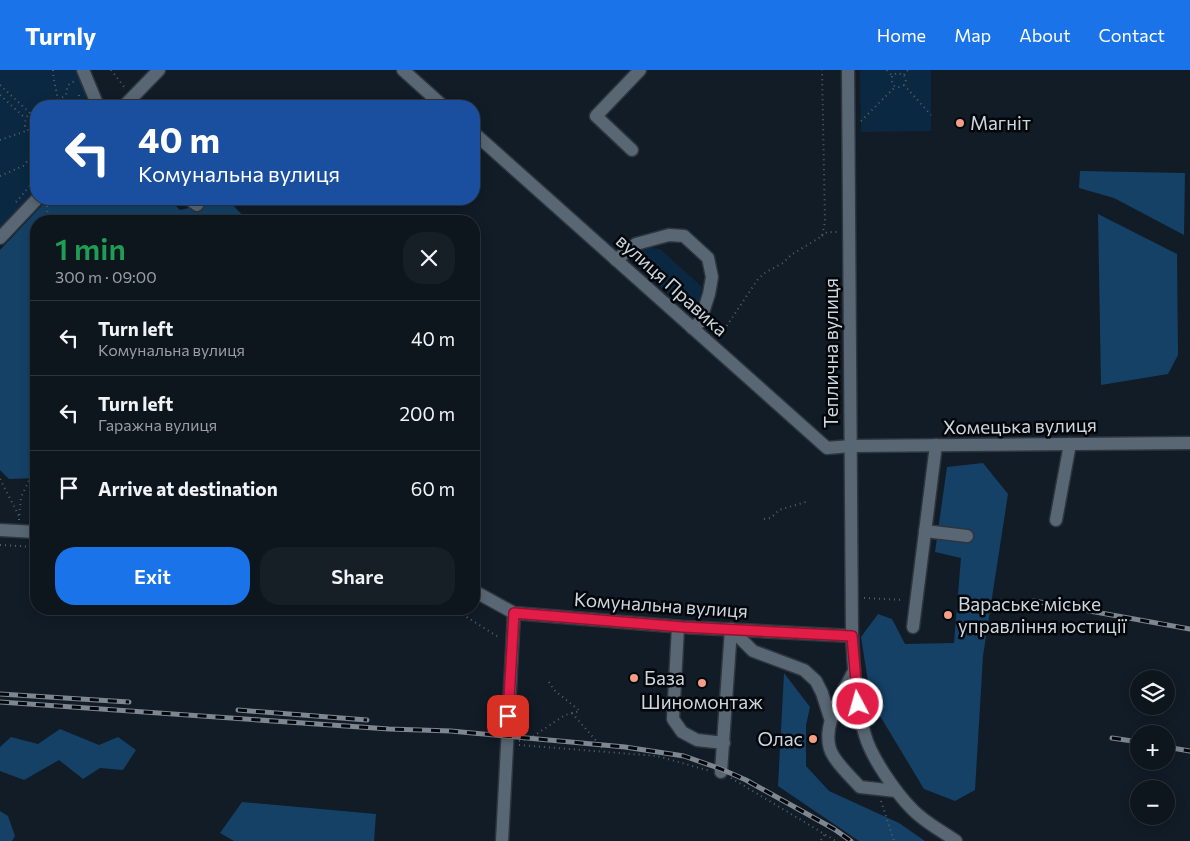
<!DOCTYPE html>
<html lang="en">
<head>
<meta charset="utf-8">
<style>
	body { margin:0; font-family:Commissioner,sans-serif; background:#161e26; color:#f1f3f6; height:100vh; display:flex; flex-direction:column; font-size:19px; white-space:nowrap }
	* { box-sizing:border-box; margin:0 }
	p { font-size:16px; color:#9a9fa4 }
	.icon { flex:none; width:28px; height:28px; fill:none; stroke:currentColor; stroke-width:2; stroke-linecap:round; stroke-linejoin:round }
	.map { position:relative; flex:1; overflow:hidden }
	.drawer { position:absolute; left:30px; top:145px; width:450px; height:400px; display:flex; flex-direction:column; background:#0d151d; border-radius:20px; box-shadow:0 2px 12px #0003,0 0 0 1px #2d343b }
	.drawer>* { flex:none }
	.hud { position:absolute; left:30px; top:30px; width:450px; height:105px; border-radius:20px; box-shadow:0 2px 12px #0003,0 0 0 1px #2d343b; background:#1a4fa0; color:#fff; overflow:hidden }
	.buttons { position:absolute; left:1130px; top:600px; display:grid; gap:10px }
	.buttons a { display:grid; place-items:center; width:45px; height:45px; border-radius:50%; background:#0d151d; box-shadow:0 2px 12px #0003,0 0 0 1px #2d343b; font-size:25px }
	.pin { position:absolute; display:grid; place-items:center; width:42px; height:42px; color:#fff; margin:-21px; border-radius:10px; box-shadow:0 2px 8px #0006 }
	.me { position:absolute; width:55px; margin:-28px; rotate:354deg; stroke-linejoin:round; filter:drop-shadow(0 0 4px #0008) }
	.turn { display:flex; align-items:center; gap:18px; height:105px; padding:0 25px; font-size:22px }
	.turn .icon { width:65px; height:65px; stroke-width:2.5 }
	.turn b { display:block; font-size:35px; line-height:42px }
	.round { display:grid; place-items:center; flex:none; width:52px; height:52px; border-radius:20px; background:#161e26 }
	.summary { display:flex; align-items:center; justify-content:space-between; height:85px; padding:0 25px }
	h1 { font-size:30px; font-weight:600; line-height:38px; color:#1e9e55 }
	.action { display:flex; gap:10px; margin-top:auto; padding:10px 25px }
	.action a { flex:1; height:58px; border-radius:20px; background:#1a73e8; color:#fff; font-size:20px; font-weight:600; line-height:58px; text-align:center }
	.action a+a { background:#161e26; color:#f1f3f6 }
	ul { padding:0; list-style:none }
	li { display:flex; align-items:center; gap:15px; height:75px; padding:0 25px; border-top:1px solid #2d343b }
	li div { flex:1 }
	li b { display:block; font-size:19px }
	li em { font-style:normal }
	header { display:flex; align-items:center; gap:30px; box-sizing:border-box; height:70px; padding:0 25px; background:#1a73e8; color:#fff }
	header strong { font-size:24px }
	nav { display:flex; gap:28px; margin-inline-start:auto; font-size:18px }
	.map>svg:first-child { display:block }
</style>
</head>
<body>
<header>
<strong>Turnly</strong>
<nav><a>Home</a><a>Map</a><a>About</a><a>Contact</a></nav>
</header>
<div class="map">
<svg width="1190" height="771" viewBox="0 0 1190 771">
	<rect width="100%" height="100%" fill="#111c27"/>
	<g fill="#0b2842">
		<path d="M0,0H83L98,36H36V129L0,168Z"/>
		<path d="M860,0H931V61L861,62Z"/>
		<path d="M650,178L660,179L702,217L698,237L689,242L634,194L636,183Z"/>
	</g>
	<g fill="#154167">
		<path d="M1080,101L1185,103L1184,165L1114,128L1079,118Z"/>
		<path d="M48,129H169L180,140L227,129L248,151H36V408L9,409L0,400V180Z"/>
		<path d="M1098,144L1177,184L1178,285L1168,304L1101,315Z"/>
		<path d="M983,393L1008,424L983,586L975,720L955,731L924,719L871,631L861,567L878,544L892,549L905,574L954,573L961,488L935,482L947,397Z"/>
		<path d="M784,603L810,637L806,655V696L829,721L899,753L925,771H859L778,716Z"/>
		<path d="M60,659L99,675L118,667L136,680L123,700L100,698L83,709L59,690L24,710L0,701V677L11,667L38,674Z"/>
		<path d="M242,732L376,744L374,771H234L220,763Z"/>
		<path d="M0,741L8,746L15,766L12,771H0Z"/>
	</g>
	<g fill="none" stroke-linecap="round" stroke-linejoin="round">
		<defs>
			<g id="minor">
				<path d="M83,0L98,36"/>
				<path d="M403,0L443,36"/>
				<path d="M848,0L852,566C854,599 855,633 865,665C871,687 896,723 912,739C924,752 942,761 956,771"/>
				<path d="M124,36L159,0"/>
				<path d="M474,63L827,378L851,376L1190,373"/>
				<path d="M632,80L596,46L640,0"/>
				<path d="M189,129L197,135"/>
				<path d="M0,168L37,129"/>
				<path d="M616,190L636,174L669,165L684,166L708,188L712,207L709,224L700,252L692,258"/>
				<path d="M1056,450L1070,374"/>
				<path d="M0,460L36,462"/>
				<path d="M925,461L967,466"/>
				<path d="M474,521L514,543L683,557L852,566"/>
				<path d="M678,557L673,649L682,662L697,670L724,673"/>
				<path d="M913,557L936,375"/>
				<path d="M731,559L753,581L804,600L816,611L822,623L830,648"/>
				<path d="M854,601C842,624 817,662 834,687C841,698 851,707 860,717L896,721"/>
				<path d="M721,702L731,559"/>
				<path d="M502,771L514,543"/>
			</g>
		</defs>
		<use href="#minor" stroke="#2e353d" stroke-width="15"/>
		<g stroke="#56606a" stroke-width="2" stroke-dasharray="1 4" stroke-linecap="butt">
			<path d="M53,0C53,12 58,23 58,35L56,36"/>
			<path d="M111,0L125,18"/>
			<path d="M887,0L892,6"/>
			<path d="M904,5L908,0"/>
			<path d="M0,15L30,43"/>
			<path d="M904,15C899,18 896,18 892,14V6L897,3L904,5L906,10L904,15L931,45"/>
			<path d="M0,25L25,48"/>
			<path d="M58,30L66,25C67,18 67,14 75,11"/>
			<path d="M78,36L79,24"/>
			<path d="M36,41C27,43 25,48 25,57L34,67H36"/>
			<path d="M861,51L895,17"/>
			<path d="M0,70L26,61"/>
			<path d="M0,106L23,96L36,81"/>
			<path d="M16,132L36,109"/>
			<path d="M47,136L48,151"/>
			<path d="M822,166L827,162H838"/>
			<path d="M714,261L724,260L758,209L766,202L783,193L791,185L822,166L825,152L822,0"/>
			<path d="M0,409L19,446"/>
			<path d="M764,449L771,448L779,440L809,431"/>
			<path d="M19,450L21,427L36,396"/>
			<path d="M0,475L36,477"/>
			<path d="M864,528L904,530"/>
			<path d="M454,539L500,568"/>
			<path d="M549,612L554,620L580,641"/>
			<path d="M572,643L605,681"/>
			<path d="M519,671L529,669L565,645L580,641"/>
			<path d="M519,675L657,686L710,701"/>
			<path d="M731,708L836,771"/>
			<path d="M881,731L894,771"/>
			<path d="M821,770L825,764"/>
		</g>
		<use href="#minor" stroke="#596774" stroke-width="12"/>
		<defs>
			<g id="rail">
				<path d="M1034,531L1190,559"/>
				<path d="M0,624L129,632"/>
				<path d="M0,632L389,659L451,661L625,677L684,686L721,699L746,710L834,759L851,771"/>
				<path d="M238,640L367,650"/>
				<path d="M1112,668L1139,672"/>
				<path d="M1166,677L1190,681"/>
			</g>
		</defs>
		<use href="#rail" stroke="#7e8790" stroke-width="5"/>
		<use href="#rail" stroke="#03070b" stroke-width="3" stroke-dasharray="9" stroke-linecap="butt"/>
	</g>
	<g fill="none" stroke-linecap="round" stroke-linejoin="round">
		<defs>
			<path id="route" d="M508,646L514,543L683,557L852,566L858,634"/>
		</defs>
		<use href="#route" stroke="#92132f" stroke-width="12"/>
		<use href="#route" stroke="#e11d48" stroke-width="9"/>
	</g>
	<g fill="#f39f85" stroke="#03070b" stroke-width="2">
		<circle cx="960" cy="53" r="5"/>
		<circle cx="948" cy="545" r="5"/>
		<circle cx="634" cy="608" r="5"/>
		<circle cx="702" cy="613" r="5"/>
		<circle cx="813" cy="669" r="5"/>
	</g>
	<g text-anchor="middle" stroke-width="5" stroke-linejoin="round" paint-order="stroke">
		<g font-size="19" fill="#ced6dd" stroke="#03070b" text-anchor="start">
			<text x="970" y="60">Магніт</text>
			<text x="958" y="541">Вараське міське<tspan x="958" dy="22">управління юстиції</tspan></text>
			<text x="644" y="615">База</text>
			<text x="702" y="639" text-anchor="middle">Шиномонтаж</text>
			<text x="803" y="676" text-anchor="end">Олас</text>
		</g>
		<g font-size="19" fill="#ced6dd" stroke="#03070b">
			<text transform="translate(672 215) rotate(42)" y="7">вулиця Правика</text>
			<text transform="translate(831 283) rotate(-90)" y="7">Теплична вулиця</text>
			<text transform="translate(1020 356) rotate(-1)" y="7">Хомецька вулиця</text>
			<text transform="translate(661 535) rotate(4)" y="7">Комунальна вулиця</text>
		</g>
	</g>
</svg>
<div class="buttons">
<a><svg class="icon" aria-label="layers" viewBox="0 0 24 24"><path d="M12 4l9 5-9 5-9-5zM3 14l9 5 9-5"/></svg></a>
<a>+</a>
<a>−</a>
</div>
<div class="pin" style="left:508px;top:646px;background:#d93025"><svg class="icon" aria-label="arrive" viewBox="0 0 24 24"><path d="M6 21V4h12l-3 4 3 4H6"/></svg></div>
<svg class="me" style="left:858px;top:634px" viewBox="-20 -20 40 40"><circle r="17" fill="#e11d48" stroke="#fff" stroke-width="3"/><path d="M0-11L8 9 0 5-8 9z" fill="#fff"/></svg>
<div class="hud">
<div class="turn"><svg class="icon" aria-label="left" viewBox="0 0 24 24"><path d="M17 20v-9H6M10 6l-5 5 5 5"/></svg><div><b>40 m</b>Комунальна вулиця</div></div>
</div>
<section class="drawer">
<div class="summary"><div><h1>1 min</h1><p>300 m · 09:00</p></div><a class="round"><svg class="icon" aria-label="close" viewBox="0 0 24 24"><path d="M6 6l12 12M18 6L6 18"/></svg></a></div>
<ul>
<li><svg class="icon" aria-label="left" viewBox="0 0 24 24"><path d="M17 20v-9H6M10 6l-5 5 5 5"/></svg><div><b>Turn left</b><p>Комунальна вулиця</p></div><em>40 m</em></li>
<li><svg class="icon" aria-label="left" viewBox="0 0 24 24"><path d="M17 20v-9H6M10 6l-5 5 5 5"/></svg><div><b>Turn left</b><p>Гаражна вулиця</p></div><em>200 m</em></li>
<li><svg class="icon" aria-label="arrive" viewBox="0 0 24 24"><path d="M6 21V4h12l-3 4 3 4H6"/></svg><div><b>Arrive at destination</b></div><em>60 m</em></li>
</ul>
<div class="action"><a>Exit</a><a>Share</a></div>
</section>
</div>
</body>
</html>
